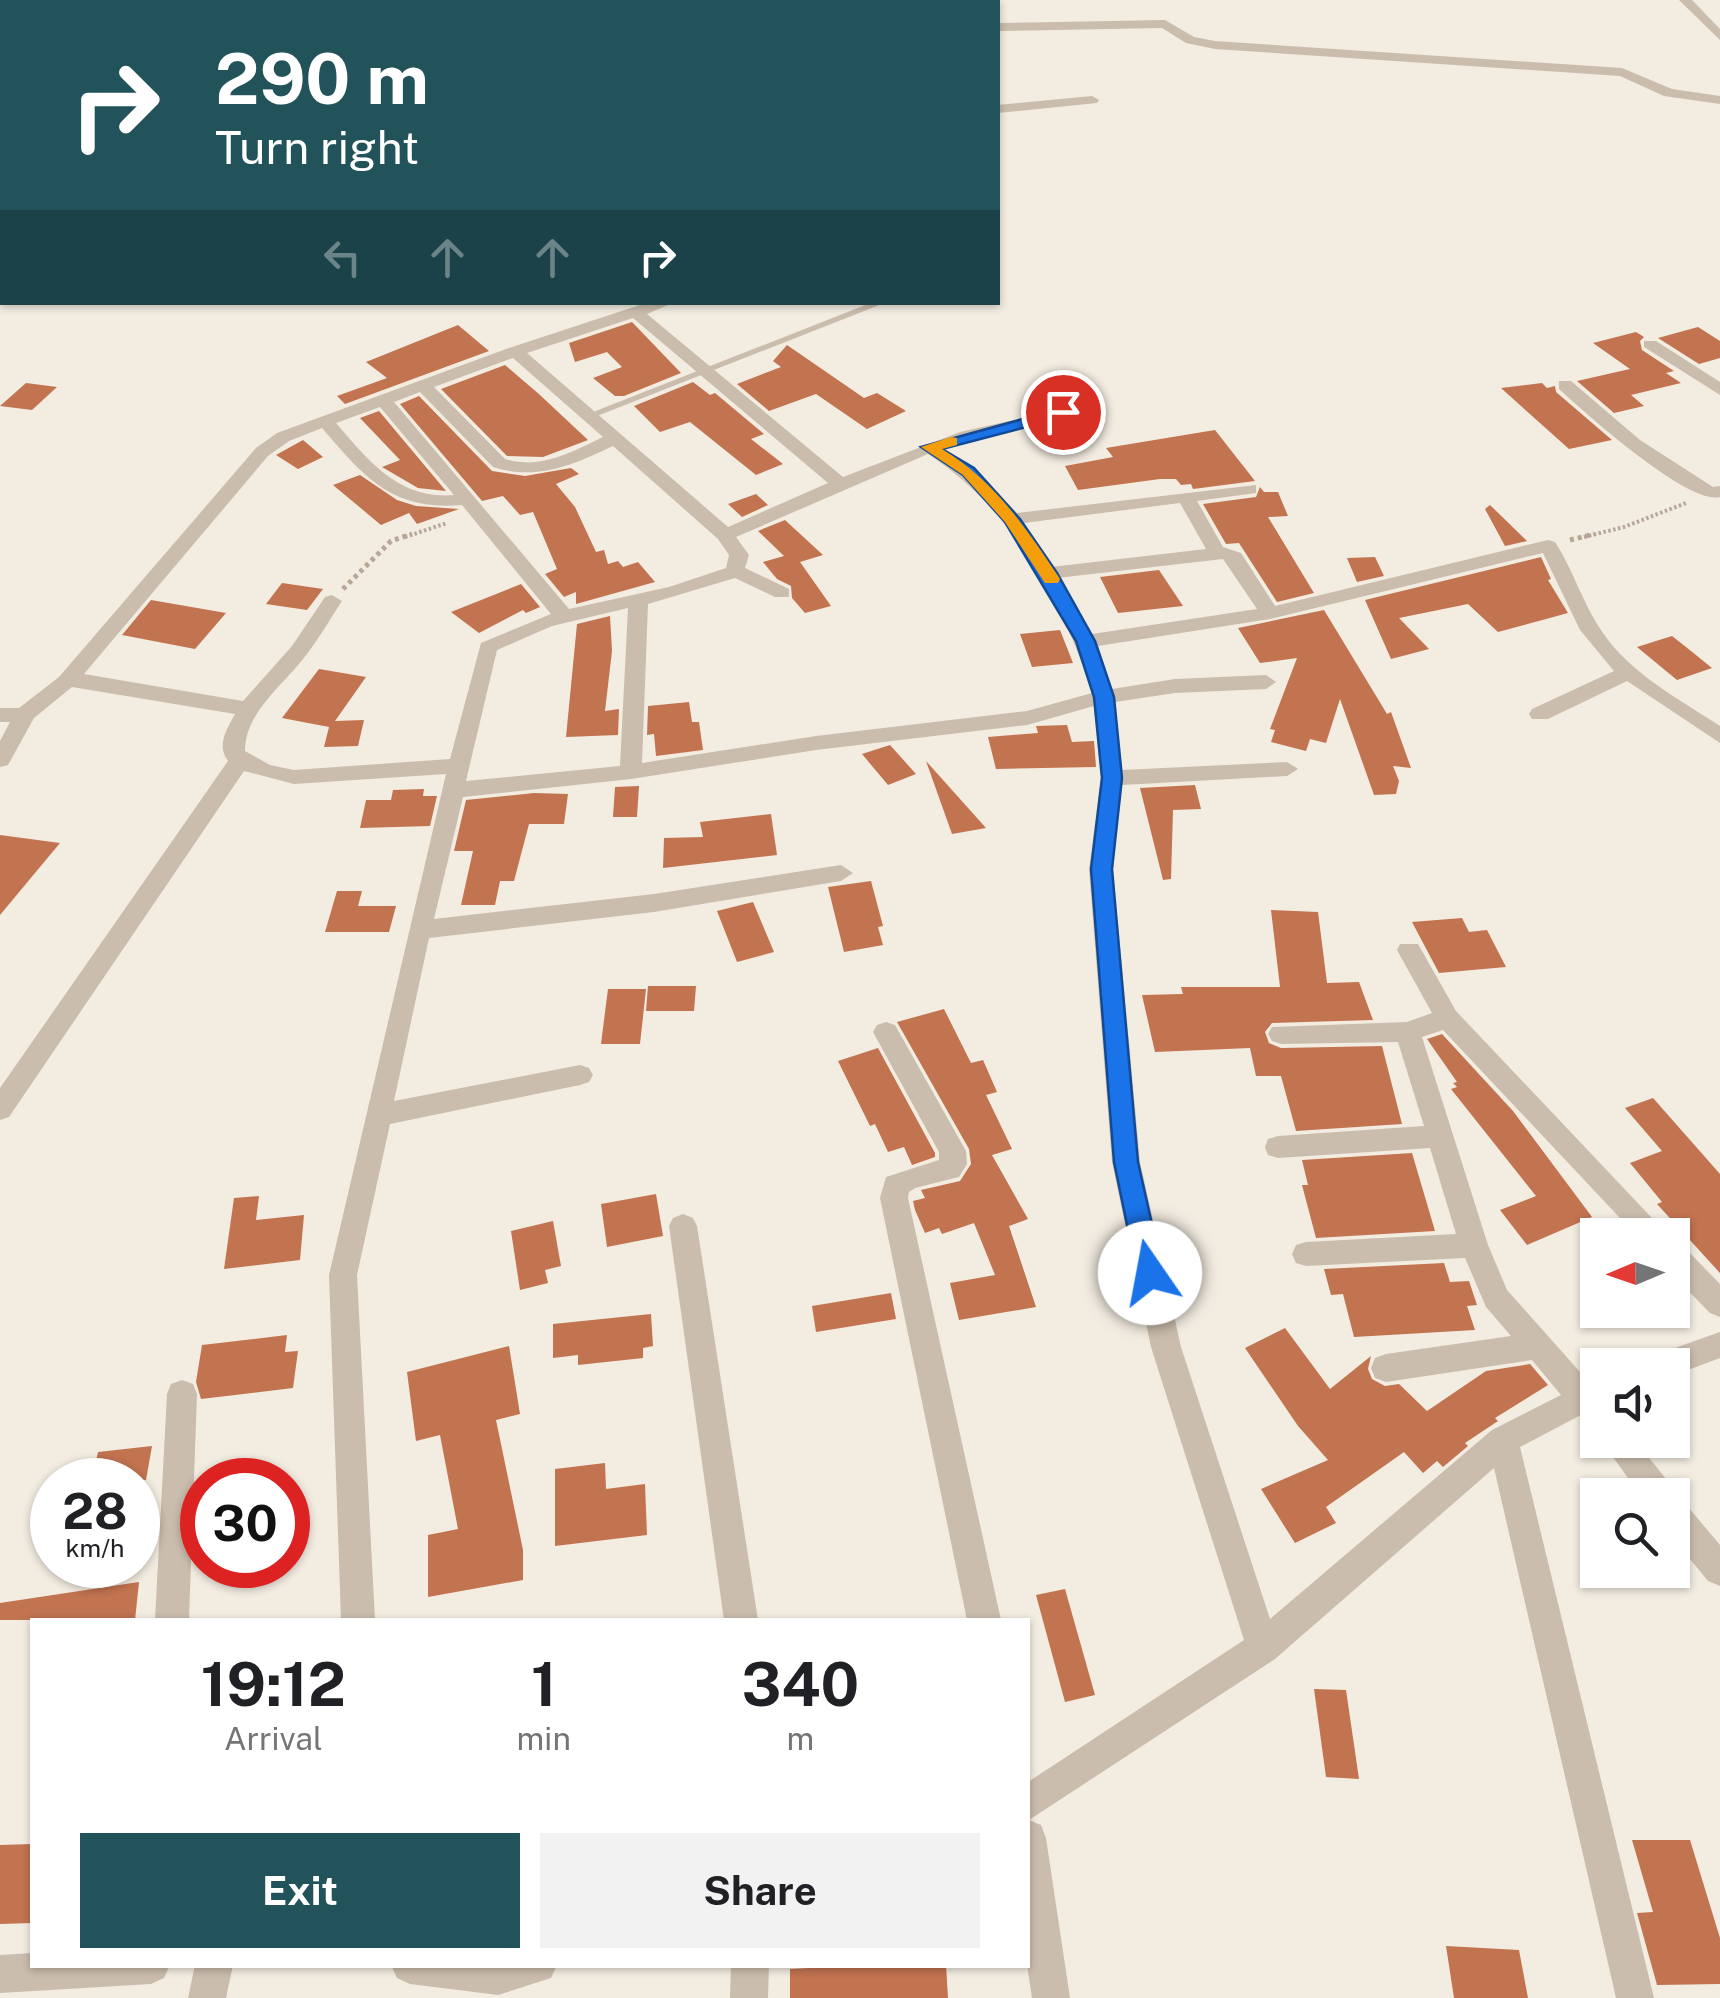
<!DOCTYPE html>
<html lang="en">
<head>
<meta charset="utf-8">
<style>
	body { margin:0; font-family:"Public Sans",sans-serif; background:#f2f2f2; color:#202124; height:100vh; display:flex; flex-direction:column; font-size:38px; white-space:nowrap }
	* { box-sizing:border-box; margin:0 }
	p { font-size:32px; color:#757577 }
	.icon { flex:none; width:55px; height:55px; fill:none; stroke:currentColor; stroke-width:2; stroke-linecap:round; stroke-linejoin:round }
	.map { position:relative; flex:1; overflow:hidden }
	.side { position:absolute; left:30px; top:1618px; width:1000px; height:350px; display:flex; flex-direction:column; background:#fff; border-radius:0px; box-shadow:0 2px 8px #0004 }
	.side>* { flex:none }
	.banner { position:absolute; left:0px; top:0px; width:1000px; height:305px; box-shadow:0 2px 8px #0004; background:#22535a; color:#fff; overflow:hidden }
	.needle { width:65px; rotate:268deg }
	.controls { position:absolute; left:1580px; top:1218px; display:grid; gap:20px }
	.controls a { display:grid; place-items:center; width:110px; height:110px; border-radius:0px; background:#fff; box-shadow:0 2px 8px #0004; font-size:50px }
	.speed { position:absolute; left:30px; top:1458px; display:flex; gap:20px; font-size:50px; font-weight:700; text-align:center }
	.speed>* { display:grid; place-content:center; width:130px; height:130px; border-radius:50%; background:#fff; box-shadow:0 2px 8px #0004; line-height:1 }
	.speed small { font-size:25px; font-weight:400 }
	.speed .limit { border:15px solid #d22; background:#fff; color:#111 }
	.pin { position:absolute; display:grid; place-items:center; width:85px; height:85px; color:#fff; margin:-42px; border:5px solid #fff; border-radius:50%; box-shadow:0 2px 10px #0007 }
	.me { position:absolute; width:110px; margin:-55px; rotate:348deg; stroke-linejoin:round; filter:drop-shadow(0 0 8px #0008) }
	.turn { display:flex; align-items:center; gap:35px; height:210px; padding:0 50px; font-size:45px }
	.turn .icon { width:130px; height:130px; stroke-width:2.5 }
	.turn b { display:block; font-size:70px; line-height:85px }
	.lanes { display:flex; align-items:center; height:95px; padding:0 50px; background:#0003; justify-content:center; gap:50px; direction:ltr }
	.lanes .off { opacity:.35 }
	.eta { display:flex; justify-content:space-evenly; align-items:center; height:170px; text-align:center }
	.eta b { font-size:60px; font-weight:700; line-height:70px }
	.cta { display:flex; gap:20px; margin-top:auto; padding:20px 50px }
	.cta a { flex:1; height:115px; border-radius:0px; background:#22535a; color:#fff; font-size:40px; font-weight:700; line-height:115px; text-align:center }
	.cta a+a { background:#f2f2f2; color:#202124 }
	.map>svg:first-child { display:block }
</style>
</head>
<body>
<div class="map">
<svg width="1720" height="1998" viewBox="0 0 1720 1998">
	<rect width="100%" height="100%" fill="#f3ece1"/>
	<g fill="#c27350">
		<path d="M632,322L681,373L624,396H615L593,378L622,367L607,352L575,362L569,343Z"/>
		<path d="M458,325L489,351L345,404L337,396L387,378L366,362Z"/>
		<path d="M1698,327L1720,341V358L1699,364L1658,338Z"/>
		<path d="M1636,332L1644,337L1640,341L1642,350L1674,371L1666,373L1681,383L1631,395L1644,406L1614,413L1577,381L1630,369L1593,343Z"/>
		<path d="M787,345L864,398L877,393L906,411L867,429L816,394L769,411L737,384L781,367L773,361Z"/>
		<path d="M505,365L540,395L588,440L543,457L507,456L441,389Z"/>
		<path d="M693,382L710,395L715,393L764,434L751,439L783,464L756,475L690,422L660,432L634,406Z"/>
		<path d="M26,383L57,387L32,410L0,406Z"/>
		<path d="M1542,383L1547,388L1555,386L1556,392L1612,440L1569,449L1501,388Z"/>
		<path d="M419,396L492,471L525,476L571,468L579,474L556,484L575,507L596,552L604,550L608,564L618,561L623,567L638,562L655,582L576,604V592L564,597L545,574L557,569L533,512L520,515L503,496L482,501L400,404Z"/>
		<path d="M379,411L446,491L418,488L382,467L400,460L360,418Z"/>
		<path d="M1215,430L1255,481L1193,489L1191,484L1181,485L1176,479H1160L1078,490L1065,466L1113,457L1106,448Z"/>
		<path d="M303,440L323,457L298,469L276,455Z"/>
		<path d="M360,475L397,500L416,506L459,509L417,524L409,513L381,525L333,485Z"/>
		<path d="M1260,487L1264,492H1278L1288,516L1268,517L1314,593L1277,602L1239,543L1226,544L1203,504L1256,497Z"/>
		<path d="M756,494L768,505L742,517L728,504Z"/>
		<path d="M1490,505L1527,541L1505,546L1485,509Z"/>
		<path d="M785,520L823,555L800,562L831,606L805,613L792,598L791,586L777,579L763,562L784,556L758,531Z"/>
		<path d="M1375,557L1384,576L1357,582L1347,558Z"/>
		<path d="M1541,557L1551,579L1548,580L1568,613L1498,632L1468,604L1399,618L1429,649L1391,659L1365,600Z"/>
		<path d="M1159,570L1183,606L1118,613L1100,577Z"/>
		<path d="M282,583L323,589L307,610L266,604Z"/>
		<path d="M521,584L540,607L526,613L523,610L479,633L451,612Z"/>
		<path d="M151,600L226,613L195,649L122,635Z"/>
		<path d="M1324,610L1387,714L1391,712L1411,768L1393,766L1399,781L1396,794L1374,795L1340,699L1326,743L1310,739L1306,751L1271,742L1275,730L1270,729L1297,658L1260,663L1238,628Z"/>
		<path d="M610,616L612,651L605,711L619,709L618,735L566,737L577,624Z"/>
		<path d="M1060,630L1073,663L1032,667L1020,634Z"/>
		<path d="M1672,636L1691,651L1712,668L1677,680L1637,647Z"/>
		<path d="M319,669L366,677L335,721L364,720L358,746L324,747L329,727L282,718Z"/>
		<path d="M689,702L692,722H699L703,750L656,756L654,734L647,735L648,706Z"/>
		<path d="M1067,725L1072,742L1094,741L1096,767L996,769L988,737L1038,733L1036,726Z"/>
		<path d="M890,745L916,774L888,785L862,754Z"/>
		<path d="M926,761L986,828L952,834Z"/>
		<path d="M1195,785L1201,809L1173,810L1171,879L1163,880L1140,788Z"/>
		<path d="M639,786L637,817H613L615,787Z"/>
		<path d="M424,789L423,796H437L430,826L360,828L366,800H391L393,790Z"/>
		<path d="M534,793L568,794L564,824H529L514,881H500L495,905H461L473,851H454L466,800Z"/>
		<path d="M771,814L777,855L663,868L664,838L703,837L700,822Z"/>
		<path d="M0,835L60,843L0,915Z"/>
		<path d="M871,881L883,926L878,927L883,945L844,952L828,887Z"/>
		<path d="M337,891H362L358,906H396L389,932H325Z"/>
		<path d="M753,902L774,952L737,962L717,911Z"/>
		<path d="M1271,910L1318,912L1327,983L1359,982L1373,1020L1272,1023L1265,1032L1269,1043L1281,1048L1382,1046L1402,1124L1296,1131L1281,1076H1256L1250,1048L1155,1052L1142,995L1183,994L1181,987H1280Z"/>
		<path d="M1462,918L1469,932L1487,930L1506,967L1439,973L1412,922Z"/>
		<path d="M648,986H696L694,1011H646Z"/>
		<path d="M608,989H646L640,1044H601Z"/>
		<path d="M944,1009L971,1063L983,1060L997,1092L986,1095L1012,1149L992,1155L1028,1219L1009,1226L1036,1307L959,1320L950,1283L995,1275L974,1223L942,1234L939,1228L925,1233L915,1210L913,1201L925,1198L921,1190L960,1181L971,1164L969,1149L897,1022Z"/>
		<path d="M1442,1034L1513,1111L1592,1217L1527,1245L1500,1210L1536,1196L1451,1089L1457,1087L1453,1083L1457,1082L1427,1039Z"/>
		<path d="M878,1048L935,1153V1157L912,1165L904,1147L888,1152L875,1124L870,1126L838,1061Z"/>
		<path d="M1653,1098L1720,1174V1273L1657,1204L1662,1202L1630,1163L1662,1151L1625,1108Z"/>
		<path d="M1412,1153L1435,1231L1316,1238L1302,1185H1308L1302,1160Z"/>
		<path d="M656,1194L663,1236L607,1247L601,1204Z"/>
		<path d="M259,1196L256,1220L304,1215L300,1260L224,1269L234,1198Z"/>
		<path d="M553,1221L561,1266L545,1270L548,1283L520,1290L511,1231Z"/>
		<path d="M1444,1263L1450,1282L1469,1281L1477,1305L1467,1306L1475,1330L1354,1337L1343,1294L1331,1295L1324,1269Z"/>
		<path d="M891,1293L896,1319L816,1332L812,1306Z"/>
		<path d="M651,1314L653,1346L643,1348V1358L578,1365V1355L553,1358V1324Z"/>
		<path d="M1285,1328L1330,1389L1371,1356L1368,1369L1372,1379L1385,1386L1399,1384L1427,1411L1486,1371L1530,1364L1548,1385L1495,1418L1498,1421L1465,1443L1468,1446L1443,1467L1437,1461L1423,1473L1404,1452L1326,1507L1336,1523L1295,1543L1261,1489L1328,1460L1298,1426L1245,1348Z"/>
		<path d="M287,1335L285,1352L298,1351L293,1388L201,1399L196,1382L202,1345Z"/>
		<path d="M509,1346L520,1414L496,1420L523,1550V1580L428,1597V1535L458,1529L440,1435L416,1441L407,1372Z"/>
		<path d="M152,1446L146,1480H92L98,1452Z"/>
		<path d="M605,1463L606,1489L645,1484L647,1535L555,1546V1469Z"/>
		<path d="M139,1582L135,1620H0V1603Z"/>
		<path d="M1065,1589L1095,1695L1065,1702L1036,1595Z"/>
		<path d="M1314,1689L1346,1690L1359,1779L1326,1777Z"/>
		<path d="M1632,1840H1690L1720,1938V1984L1657,1985L1637,1913L1653,1912Z"/>
		<path d="M32,1844V1923L0,1924V1845Z"/>
		<path d="M1446,1946L1519,1950L1528,1998H1454Z"/>
		<path d="M867,1965H946L948,1998H790V1969Z"/>
	</g>
	<g fill="none" stroke-linecap="round" stroke-linejoin="round">
		<g stroke="#b7a797" stroke-width="4" stroke-dasharray="2.5 2.5" stroke-linecap="butt">
			<path d="M405,537L447,523"/>
			<path d="M1584,537L1624,527L1686,503"/>
		</g>
		<g stroke="#b7a797" stroke-width="5" stroke-dasharray="4 4" stroke-linecap="butt">
			<path d="M1570,540L1594,534"/>
			<path d="M343,589L391,541L412,534"/>
		</g>
		<g fill="#cbbdad" fill-rule="evenodd">
			<path d="M981,0H989L991,2H983Z"/>
			<path d="M873,302H887L592,418L583,416Z"/>
		</g>
		<g fill="#cbbdad" fill-rule="evenodd">
			<path d="M377,0H408L409,2H379Z"/>
			<rect x="889" y="0" width="12" height="2"/>
			<path d="M1679,0H1692L1720,29V40Z"/>
			<path d="M1165,20L1194,37L1215,41L1622,68L1672,89L1720,96V104L1664,96L1620,76L1215,49L1186,43L1162,28L998,31V23Z"/>
			<path d="M1092,96L1099,100L1097,103L998,113V105Z"/>
			<path d="M649,302H675L647,314L843,477L960,432L1103,400V408L943,448L974,468L1017,513L1256,485V493L1197,501L1223,547L1241,553L1275,606L1548,540L1555,542C1574,571 1583,605 1603,633C1631,674 1679,699 1720,726V743L1627,681L1548,719H1532L1529,714L1532,709L1614,671L1580,630L1543,553L1270,619L1098,646L1112,689L1175,679L1266,675L1276,682L1266,689L1175,693L1115,702L1122,770L1287,762L1298,769L1287,776L1122,785L1113,869L1140,1162L1181,1347L1270,1619L1492,1430L1561,1395L1532,1360L1386,1382L1375,1378L1371,1368L1375,1358L1386,1354L1511,1336L1486,1307L1465,1258L1306,1266L1296,1263L1292,1254L1296,1245L1306,1242L1456,1234L1430,1148L1278,1158L1268,1155L1265,1147L1268,1139L1278,1136L1424,1126L1398,1042L1281,1044L1272,1041L1268,1034L1272,1027L1407,1022L1432,1013L1397,950L1400,944H1418L1456,1011L1668,1235H1636L1443,1030L1422,1037L1488,1245L1507,1290L1588,1381L1598,1377V1429L1579,1416L1520,1447L1654,1998H1616L1494,1468L1275,1659L1029,1820L1041,1825L1046,1838L1070,1998H1032L1027,1965L1028,1782L1244,1640L1151,1347L1112,1162L1089,869L1101,778L1094,706L1027,725L816,750L631,779L463,797L434,919L654,894L841,865L853,873L841,881L654,912L429,938L394,1101L580,1065L589,1068L593,1075L589,1082L580,1085L390,1124L357,1275L375,1620H341L329,1275L446,774L294,784L244,771L9,1117L0,1120V1088L228,761C216,745 227,729 235,714L72,687L34,718L8,765L0,767V741L10,722H0V708H19L59,677L256,448L277,433L509,348ZM633,318L828,483L728,527L527,353ZM513,358L603,437C572,452 540,470 505,459L434,387ZM420,392L493,467C537,481 573,465 613,446L718,539L729,555L726,568L669,587L569,609L394,402ZM380,407L454,495C399,500 369,461 336,423ZM322,428C365,478 392,511 462,505L551,614L481,643L450,759L294,770L270,765L245,751C245,711 285,684 307,654C320,637 330,619 342,601L332,595L325,597L292,646L243,701L84,674L268,456L289,441ZM928,454C1009,506 1064,602 1092,693L1027,711L816,736L642,763L648,604L735,578L775,597H789V589L745,568L749,555L736,537ZM1180,503L1206,549L1051,567L1024,523ZM1223,559L1257,609L1092,634L1057,578ZM628,608L620,766L466,781L497,650L552,626Z"/>
			<path d="M1644,341H1656L1720,382V395L1644,347Z"/>
			<path d="M1559,381H1571L1640,440L1713,487L1720,486V497C1689,506 1584,412 1559,389Z"/>
			<path d="M886,1022L895,1025L966,1151L967,1164L959,1177L915,1188L909,1192L908,1198L1001,1620H967L880,1198L886,1177L939,1160V1152L873,1032L877,1025Z"/>
			<path d="M683,1214L693,1218L697,1226L758,1620H724L669,1226L673,1218Z"/>
			<path d="M1672,1242L1682,1245L1720,1284V1317L1710,1313L1672,1274Z"/>
			<path d="M1720,1332V1358L1672,1376V1365H1651L1655,1355Z"/>
			<path d="M182,1380L193,1384L197,1394L189,1620H155L167,1394L171,1384Z"/>
			<path d="M1601,1440H1635L1670,1484L1674,1497L1683,1501L1720,1545V1586L1708,1581L1672,1537V1495H1640Z"/>
			<path d="M32,1953V1965H170L164,1978L151,1984L0,1993V1955Z"/>
			<path d="M195,1965H233L226,1998H188Z"/>
			<path d="M391,1965H557L551,1978L498,1995L410,1984L397,1978Z"/>
			<path d="M731,1965H769L768,1998H730Z"/>
		</g>
	</g>
	<path fill="#1a73e8" stroke="#114b97" stroke-width="2.5" d="M1063,408L1069,409V416L942,449L974,468L1020,519L1057,573L1095,641L1114,697L1122,778L1112,869L1138,1162L1163,1273L1159,1281L1150,1285L1141,1281L1137,1273L1114,1162L1091,869L1102,778L1094,697L1076,641L1005,522L963,475L921,447Z"/>
	<path fill="#f59e0b" d="M951,437L957,438V445L942,449C995,481 1026,528 1060,579L1058,583H1045L1005,522L963,475L921,447Z"/>
</svg>
<div class="controls">
<a><svg class="needle" viewBox="-14 -14 28 28"><path d="M0-13l5 13h-10z" fill="#e53935"/><path d="M0 13l5-13h-10z" fill="#757577"/></svg></a>
<a><svg class="icon" aria-label="sound" viewBox="0 0 24 24"><path d="M4 9h4l5-4v14l-5-4H4zM17 9q2 3 0 6"/></svg></a>
<a><svg class="icon" aria-label="search" viewBox="0 0 24 24"><circle cx="10" cy="10" r="6"/><path d="M15 15l6 6"/></svg></a>
</div>
<div class="speed"><div>28<small>km/h</small></div><div class="limit">30</div></div>
<div class="pin" style="left:1063px;top:412px;background:#d93025"><svg class="icon" aria-label="arrive" viewBox="0 0 24 24"><path d="M6 21V4h12l-3 4 3 4H6"/></svg></div>
<svg class="me" style="left:1150px;top:1273px" viewBox="-20 -20 40 40"><circle r="19" fill="#fff"/><path d="M0-13L10 11 0 6-10 11z" fill="#1a73e8"/></svg>
<div class="banner">
<div class="turn"><svg class="icon" aria-label="right" viewBox="0 0 24 24"><path d="M7 20v-9h11M14 6l5 5-5 5"/></svg><div><b>290 m</b>Turn right</div></div>
<div class="lanes"><svg class="icon off" aria-label="left" viewBox="0 0 24 24"><path d="M17 20v-9H6M10 6l-5 5 5 5"/></svg><svg class="icon off" aria-label="ahead" viewBox="0 0 24 24"><path d="M12 20V5M6 11l6-6 6 6"/></svg><svg class="icon off" aria-label="ahead" viewBox="0 0 24 24"><path d="M12 20V5M6 11l6-6 6 6"/></svg><svg class="icon" aria-label="right" viewBox="0 0 24 24"><path d="M7 20v-9h11M14 6l5 5-5 5"/></svg></div>
</div>
<section class="side">
<div class="eta">
<div><b>19:12</b><p>Arrival</p></div>
<div><b>1</b><p>min</p></div>
<div><b>340</b><p>m</p></div>
</div>
<div class="cta"><a>Exit</a><a>Share</a></div>
</section>
</div>
</body>
</html>
